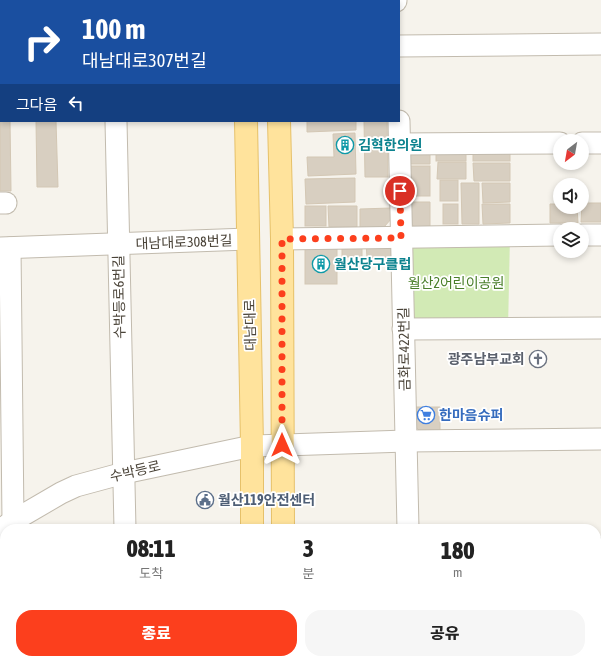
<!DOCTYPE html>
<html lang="ko">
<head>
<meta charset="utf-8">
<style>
	body { margin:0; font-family:"Asap Condensed","Noto Sans KR",sans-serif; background:#f6f6f6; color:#222; height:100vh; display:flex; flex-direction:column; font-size:15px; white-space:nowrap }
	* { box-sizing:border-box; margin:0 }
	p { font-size:13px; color:#767676 }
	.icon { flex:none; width:22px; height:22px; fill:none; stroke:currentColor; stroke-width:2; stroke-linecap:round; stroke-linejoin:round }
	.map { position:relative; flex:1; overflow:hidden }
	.panel { position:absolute; left:0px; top:524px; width:601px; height:140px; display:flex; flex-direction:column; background:#fff; border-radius:16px 16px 0 0; box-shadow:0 2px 6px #0003 }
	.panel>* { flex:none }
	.top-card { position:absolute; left:0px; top:0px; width:400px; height:122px; box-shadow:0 2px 6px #0003; background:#1a4fa0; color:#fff; overflow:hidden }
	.needle { width:26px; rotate:211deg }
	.fabs { position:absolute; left:553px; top:134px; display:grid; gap:8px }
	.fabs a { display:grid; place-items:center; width:36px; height:36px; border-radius:50%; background:#fff; box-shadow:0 2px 6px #0003; font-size:20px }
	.pin { position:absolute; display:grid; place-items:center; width:34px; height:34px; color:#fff; margin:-17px; border:2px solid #fff; border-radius:50%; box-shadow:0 1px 4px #0007 }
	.me { position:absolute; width:44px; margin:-22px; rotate:0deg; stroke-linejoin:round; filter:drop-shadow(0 0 3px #0008) }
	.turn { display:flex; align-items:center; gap:14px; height:84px; padding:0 16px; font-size:18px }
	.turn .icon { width:52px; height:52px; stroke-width:2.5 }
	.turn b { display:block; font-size:28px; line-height:34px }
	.then { display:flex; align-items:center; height:38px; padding:0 16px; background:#0003; gap:8px; font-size:15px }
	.eta { display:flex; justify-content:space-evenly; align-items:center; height:68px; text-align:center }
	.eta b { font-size:24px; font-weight:800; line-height:28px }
	.cta { display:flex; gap:8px; margin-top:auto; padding:8px 16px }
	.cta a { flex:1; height:46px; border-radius:16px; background:#fc3f1d; color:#fff; font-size:16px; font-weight:800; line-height:46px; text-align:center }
	.cta a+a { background:#f6f6f6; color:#222 }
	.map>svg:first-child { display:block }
</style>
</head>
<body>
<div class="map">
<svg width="601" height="664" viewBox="0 0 601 664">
	<rect width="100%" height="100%" fill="#f6f3ec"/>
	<path fill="#d2eab5" d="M510,236L508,329H403L401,238Z"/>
	<g fill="#d8cfc1" stroke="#d3c7b4">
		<path d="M0,0H7L1,1V121H10L11,191H0Z"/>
		<rect x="33" y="0" width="21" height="1"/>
		<rect x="298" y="0" width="22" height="1"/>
		<path d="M358,0H384L385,1H358Z"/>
		<path d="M36,121H56L58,187H37Z"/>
		<path d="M307,121H356V130L307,132Z"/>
		<path d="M364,121H387L388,177H365Z"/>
		<path d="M355,133L356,174L308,176L307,157H334L333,134Z"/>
		<rect x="473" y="146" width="37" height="15"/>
		<rect x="436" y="147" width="30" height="14"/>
		<path d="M430,148V164H408V154Z"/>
		<path d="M438,162H466V179H437Z"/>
		<path d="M473,163H510V181H474Z"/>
		<rect x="408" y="166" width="22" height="30"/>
		<path d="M355,178V202L306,204L305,179Z"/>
		<rect x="440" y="180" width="18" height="21"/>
		<path d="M461,183H479V224H462Z"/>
		<path d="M482,183H510V202L483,203Z"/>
		<path d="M408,202H430V226L415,227L408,221Z"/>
		<path d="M582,203H601V222H581Z"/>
		<rect x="443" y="204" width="15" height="20"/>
		<path d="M482,204H510V223L483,224Z"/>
		<path d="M550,204H560V207H577L578,223H550Z"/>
		<rect x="305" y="206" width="21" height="20"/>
		<path d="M328,206H357V227H329Z"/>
		<path d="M391,208L392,218L384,227L360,228V209Z"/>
		<path d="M388,241L395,249V257L367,258L366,242Z"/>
		<rect x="342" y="242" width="20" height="15"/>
		<rect x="305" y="244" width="32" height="40"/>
		<path d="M411,407H440V430H419L412,424Z"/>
	</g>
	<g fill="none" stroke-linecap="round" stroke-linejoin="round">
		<defs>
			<g id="minor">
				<path d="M114,0V1"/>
				<path d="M396,0V1"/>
				<path d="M399,46L601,44"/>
				<path d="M116,121L125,529"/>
				<path d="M399,121L408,529"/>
				<path d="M582,143H601"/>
				<path d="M399,144L560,143"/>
				<path d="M0,203H6"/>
				<path d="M582,235H601"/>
				<path d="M282,239L560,235"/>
				<path d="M0,248L248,239"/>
				<path d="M10,248L13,521"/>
				<path d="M403,329L601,328"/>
				<path d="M0,530L13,521L61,493L76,486L124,473L252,446L406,441L601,439"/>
				<path d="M596,549H601"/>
				<path d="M128,659V664"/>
				<path d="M286,663L601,660"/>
			</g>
			<g id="major">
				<path d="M244,0V1"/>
				<path d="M276,0V1"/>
				<path d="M246,121L252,446V529"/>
				<path d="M279,121L282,239L283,529"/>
				<path d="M253,659V664"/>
				<path d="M286,659V664"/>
			</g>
		</defs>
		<use href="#minor" stroke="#c2bbae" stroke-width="23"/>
		<use href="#major" stroke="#e6c16a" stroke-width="24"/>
		<use href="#minor" stroke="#fff" stroke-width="21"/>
		<use href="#major" stroke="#ffe39c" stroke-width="22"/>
	</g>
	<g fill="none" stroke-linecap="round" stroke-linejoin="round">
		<path stroke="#fc3f1d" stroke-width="7" stroke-dasharray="0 12.6" d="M282,445V239L401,238L400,191"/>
	</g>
	<defs>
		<symbol id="building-ring" viewBox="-11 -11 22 22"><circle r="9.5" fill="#fff" stroke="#0f9aa8" stroke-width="1.5"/><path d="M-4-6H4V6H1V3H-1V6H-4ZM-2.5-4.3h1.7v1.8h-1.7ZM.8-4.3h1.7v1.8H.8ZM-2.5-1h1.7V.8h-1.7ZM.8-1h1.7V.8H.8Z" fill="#0f9aa8"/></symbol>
		<symbol id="church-ring" viewBox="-11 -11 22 22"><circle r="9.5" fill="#fff" stroke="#6b7280" stroke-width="1.5"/><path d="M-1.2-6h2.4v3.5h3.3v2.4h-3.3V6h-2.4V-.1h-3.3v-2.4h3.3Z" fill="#6b7280"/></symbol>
		<symbol id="supermarket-ring" viewBox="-11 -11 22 22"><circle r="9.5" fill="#fff" stroke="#3f7fe0" stroke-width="1.5"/><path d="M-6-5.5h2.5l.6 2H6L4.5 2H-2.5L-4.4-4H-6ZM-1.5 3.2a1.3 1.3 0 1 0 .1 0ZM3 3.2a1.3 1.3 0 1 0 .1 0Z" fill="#3f7fe0"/></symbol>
		<symbol id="civic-ring" viewBox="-11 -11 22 22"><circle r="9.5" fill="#fff" stroke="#5c6f8a" stroke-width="1.5"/><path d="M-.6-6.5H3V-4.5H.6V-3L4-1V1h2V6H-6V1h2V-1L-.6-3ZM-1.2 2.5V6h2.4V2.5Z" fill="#5c6f8a"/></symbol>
	</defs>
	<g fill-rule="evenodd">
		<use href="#building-ring" x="335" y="135" width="20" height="20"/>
		<use href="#building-ring" x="311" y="254" width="20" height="20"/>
		<use href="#church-ring" x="528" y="349" width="20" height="20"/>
		<use href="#supermarket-ring" x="416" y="405" width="20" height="20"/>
		<use href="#civic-ring" x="195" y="490" width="20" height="20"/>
	</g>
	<g text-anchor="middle" stroke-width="3.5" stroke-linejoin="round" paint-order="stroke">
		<g font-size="14" font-weight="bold" fill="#0d838f" stroke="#fff" text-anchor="start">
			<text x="358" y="150">김혁한의원</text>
			<text x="334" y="269">월산당구클럽</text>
		</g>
		<g font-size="14" fill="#4b4439" stroke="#fff">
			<text transform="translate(184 242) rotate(-2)" y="5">대남대로308번길</text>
			<text transform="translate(119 297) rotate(-91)" y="5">수박등로6번길</text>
			<text transform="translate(250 325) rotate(-91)" y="5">대남대로</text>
			<text transform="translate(404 349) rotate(-91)" y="5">금화로422번길</text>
			<text transform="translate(135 471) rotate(-13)" y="5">수박등로</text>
		</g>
		<g font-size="14" fill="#4a7f2a" stroke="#fff">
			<text x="456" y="288">월산2어린이공원</text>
		</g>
		<g font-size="14" font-weight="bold" fill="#5b616d" stroke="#fff" text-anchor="end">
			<text x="525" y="364">광주남부교회</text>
		</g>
		<g font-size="14" font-weight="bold" fill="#366cbe" stroke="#fff" text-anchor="start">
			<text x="439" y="420">한마음슈퍼</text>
		</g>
		<g font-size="14" font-weight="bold" fill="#4e5e75" stroke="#fff" text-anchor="start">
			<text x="218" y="505">월산119안전센터</text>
		</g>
	</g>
</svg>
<div class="fabs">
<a><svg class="needle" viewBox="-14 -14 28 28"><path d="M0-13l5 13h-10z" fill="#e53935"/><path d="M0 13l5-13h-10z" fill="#767676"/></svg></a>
<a><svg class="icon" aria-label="sound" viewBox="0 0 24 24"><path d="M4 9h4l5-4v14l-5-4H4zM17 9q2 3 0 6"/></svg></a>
<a><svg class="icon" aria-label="layers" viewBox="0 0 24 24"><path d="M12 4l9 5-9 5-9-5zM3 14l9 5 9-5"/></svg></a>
</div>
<div class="pin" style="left:400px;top:191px;background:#d93025"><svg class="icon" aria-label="arrive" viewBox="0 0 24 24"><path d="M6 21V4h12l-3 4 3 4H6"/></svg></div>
<svg class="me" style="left:282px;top:445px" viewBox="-20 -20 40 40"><path d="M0-17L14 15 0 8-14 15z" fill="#fc3f1d" stroke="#fff" stroke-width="4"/></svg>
<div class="top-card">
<div class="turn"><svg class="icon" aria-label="right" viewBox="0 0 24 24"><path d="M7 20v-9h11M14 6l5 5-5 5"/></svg><div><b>100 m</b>대남대로307번길</div></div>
<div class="then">그다음<svg class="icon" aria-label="left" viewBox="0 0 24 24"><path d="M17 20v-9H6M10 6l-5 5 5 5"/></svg></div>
</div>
<section class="panel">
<div class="eta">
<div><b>08:11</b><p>도착</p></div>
<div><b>3</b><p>분</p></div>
<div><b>180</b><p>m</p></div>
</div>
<div class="cta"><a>종료</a><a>공유</a></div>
</section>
</div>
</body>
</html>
